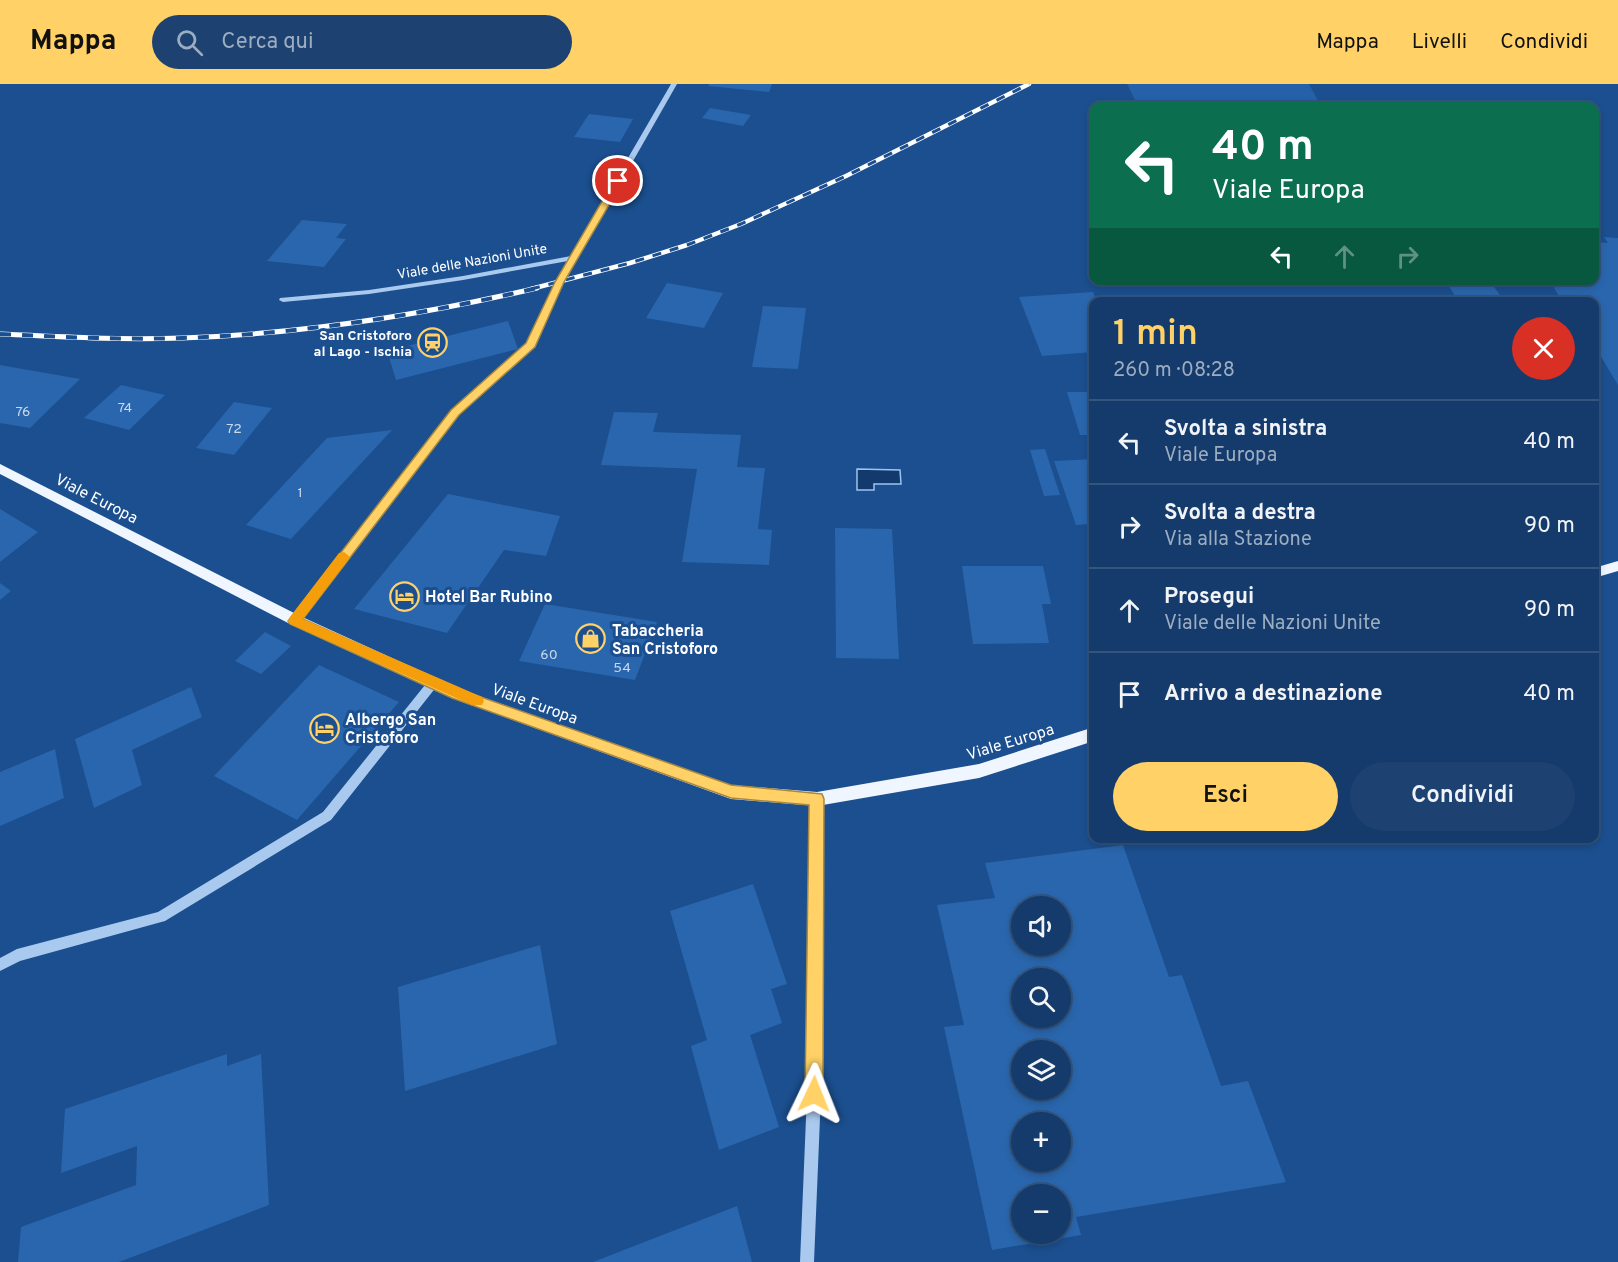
<!DOCTYPE html>
<html lang="it">
<head>
<meta charset="utf-8">
<style>
	body { margin:0; font-family:Overpass,sans-serif; background:#1d4271; color:#f1f3f6; height:100vh; display:flex; flex-direction:column; font-size:22px; white-space:nowrap }
	* { box-sizing:border-box; margin:0 }
	p { font-size:20px; color:#9dadc1 }
	.icon { flex:none; width:33px; height:33px; fill:none; stroke:currentColor; stroke-width:2; stroke-linecap:round; stroke-linejoin:round }
	.map { position:relative; flex:1; overflow:hidden }
	.panel { position:absolute; left:1089px; top:213px; width:510px; height:546px; display:flex; flex-direction:column; background:#143b6b; border-radius:12px; box-shadow:0 3px 9px #0003,0 0 0 2px #33557e }
	.panel>* { flex:none }
	.guide { position:absolute; left:1089px; top:18px; width:510px; height:183px; border-radius:12px; box-shadow:0 3px 9px #0003,0 0 0 2px #33557e; background:#0b6e4f; color:#fff; overflow:hidden }
	.buttons { position:absolute; left:1011px; top:812px; display:grid; gap:12px }
	.buttons a { display:grid; place-items:center; width:60px; height:60px; border-radius:50%; background:#143b6b; box-shadow:0 3px 9px #0003,0 0 0 2px #33557e; font-size:30px }
	.pin { position:absolute; display:grid; place-items:center; width:51px; height:51px; color:#fff; margin:-26px; border:3px solid #fff; border-radius:50%; box-shadow:0 2px 6px #0007 }
	.me { position:absolute; width:66px; margin:-33px; rotate:2deg; stroke-linejoin:round; filter:drop-shadow(0 0 4px #0008) }
	.turn { display:flex; align-items:center; gap:21px; height:126px; padding:0 24px; font-size:27px }
	.turn .icon { width:78px; height:78px; stroke-width:2.5 }
	.turn b { display:block; font-size:42px; line-height:51px }
	.lanes { display:flex; align-items:center; height:57px; padding:0 24px; background:#0003; justify-content:center; gap:30px; direction:ltr }
	.lanes .off { opacity:.35 }
	.round { display:grid; place-items:center; flex:none; width:63px; height:63px; border-radius:32px; background:#1d4271 }
	.headline { display:flex; align-items:center; justify-content:space-between; height:102px; padding:0 24px }
	h1 { font-size:36px; font-weight:600; line-height:45px; color:#ffd166 }
	.primary-button { display:flex; gap:12px; margin-top:auto; padding:12px 24px }
	.primary-button a { flex:1; height:69px; border-radius:36px; background:#ffd166; color:#111; font-size:24px; font-weight:600; line-height:69px; text-align:center }
	.primary-button a+a { background:#1d4271; color:#f1f3f6 }
	ul { padding:0; list-style:none }
	li { display:flex; align-items:center; gap:18px; height:84px; padding:0 24px; border-top:2px solid #33557e }
	li div { flex:1 }
	li b { display:block; font-size:22px }
	li em { font-style:normal }
	header { display:flex; align-items:center; gap:36px; box-sizing:border-box; height:84px; padding:0 30px; background:#ffd166; color:#111 }
	header strong { font-size:28px }
	nav { display:flex; gap:33px; margin-inline-start:auto; font-size:21px }
	.search { width:420px; height:54px; background:#1d4271; display:flex; align-items:center; gap:15px; box-sizing:border-box; padding:0 21px; border-radius:33px; color:#9dadc1; font-size:22px }
	.map>svg:first-child { display:block }
</style>
</head>
<body>
<header>
<strong>Mappa</strong>
<div class="search"><svg class="icon" aria-label="search" viewBox="0 0 24 24"><circle cx="10" cy="10" r="6"/><path d="M15 15l6 6"/></svg>Cerca qui</div>
<nav><a>Mappa</a><a>Livelli</a><a>Condividi</a></nav>
</header>
<div class="map">
<svg width="1618" height="1178" viewBox="0 0 1618 1178">
	<rect width="100%" height="100%" fill="#1b4f8f"/>
	<path fill="#2461a8" d="M1127,0H1309L1321,22H1138Z"/>
	<path fill="#123a6d" stroke="#9cc4f0" stroke-width="1.5" d="M857,385L900,386L901,400H874V406H857Z"/>
	<g fill="#2a66ad" fill-rule="evenodd">
		<path d="M709,0H772L769,8L708,2Z"/>
		<path d="M710,24L751,31L743,42L702,34Z"/>
		<path d="M589,30L633,35L620,58L574,53Z"/>
		<path d="M302,136L347,140L336,154L346,155L324,183L267,177Z"/>
		<path d="M1604,153L1618,154V301L1594,261V218H1562L1550,196H1594V158L1608,159Z"/>
		<path d="M1445,196H1498L1503,203H1494L1505,218H1459Z"/>
		<path d="M667,199L723,209L704,244L646,234Z"/>
		<path d="M1093,208L1097,218H1094V230L1089,231L1094,241V268L1042,272L1019,213Z"/>
		<path d="M763,222L806,224L798,285L752,283Z"/>
		<path d="M508,237L518,265L396,296L387,267Z"/>
		<path d="M0,281L80,295L30,344L0,339Z"/>
		<path d="M121,301L165,311L129,346L84,334Z"/>
		<path d="M1067,308H1094V351H1080Z"/>
		<path d="M234,318L272,324L234,371L196,364Z"/>
		<path d="M614,328L658,329L653,348L741,351L737,383L765,384L758,445L772,446L769,481L682,478L697,385L601,381Z"/>
		<path d="M392,346L291,455L246,441L327,354Z"/>
		<path d="M1045,365L1060,411L1044,412L1030,366Z"/>
		<path d="M1094,375V449H1093L1090,440L1076,441L1054,377Z"/>
		<path d="M448,410L560,432L546,472L504,466L447,549L354,525Z"/>
		<path d="M0,425L38,448L0,478Z"/>
		<path d="M835,444L892,445L899,575L836,574Z"/>
		<path d="M962,482H1043L1051,520H1042L1049,559L973,560Z"/>
		<path d="M0,499L11,507L0,516Z"/>
		<path d="M545,520L657,538L635,596L519,577Z"/>
		<path d="M265,548L291,562L261,590L235,577Z"/>
		<path d="M319,581L399,618L297,736L214,692Z"/>
		<path d="M191,603L202,633L132,666L142,701L94,724L75,655Z"/>
		<path d="M55,665L64,714L0,742V688Z"/>
		<path d="M1123,761L1169,893L1182,891L1221,1002L1248,997L1286,1098L1076,1133L1081,1151L992,1166L944,943L964,941L937,821L995,814L985,779ZM1022,822H1060V861H1022ZM1022,894H1060V933H1022ZM1022,966H1060V1005H1022ZM1022,1038H1060V1077H1022ZM1022,1110H1060V1149H1022Z"/>
		<path d="M753,800L787,900L771,905L782,939L750,951L779,1043L719,1066L691,962L707,956L670,827Z"/>
		<path d="M540,861L557,960L405,1007L398,903Z"/>
		<path d="M227,970V982L261,970L269,1121L119,1178H18L21,1143L136,1101L137,1062L61,1089L65,1025Z"/>
		<path d="M737,1122L752,1178H593Z"/>
	</g>
	<g fill="none" stroke-linecap="round" stroke-linejoin="round">
		<g fill="#a9c9ee" fill-rule="evenodd">
			<path d="M671,0H677L564,198L534,263L458,331L299,539H291L290,536L291,533L452,327L528,260L556,198L568,177L463,196L369,210L283,218L279,216L280,214L369,206L463,192L571,172Z"/>
			<path d="M433,595L437,596L438,599L437,602L331,736L165,837L20,877L0,887V874L17,865L158,828L323,728L429,596Z"/>
			<path d="M817,710L821,711L823,715V962L814,1178H800L809,962L811,715L813,711Z"/>
		</g>
		<g fill="#f0f6ff" fill-rule="evenodd">
			<path d="M0,380L300,532L462,606L731,701L817,708L979,680L1094,643V657L979,694L817,722L731,715L452,614L290,540L0,390Z"/>
			<path d="M1618,477V487L1594,494V484Z"/>
		</g>
		<defs>
			<path id="rail-far1" d="M531,205L630,179L687,161L741,140L846,92L1029,0"/>
			<path id="rail" d="M0,250C61,253 121,256 182,254C301,250 422,231 537,204"/>
		</defs>
		<use href="#rail-far1" stroke="#fff" stroke-width="4.5"/>
		<use href="#rail" stroke="#fff" stroke-width="5"/>
		<use href="#rail-far1" stroke="#1b4f8f" stroke-width="3" stroke-dasharray="9" stroke-linecap="butt"/>
		<use href="#rail" stroke="#1b4f8f" stroke-width="4" stroke-dasharray="11" stroke-linecap="butt"/>
	</g>
	<path fill="#ffd166" stroke="#a68842" stroke-width="1.5" d="M615,95L623,97L564,198L535,263L459,331L303,535L461,606L731,701L822,710L824,715L823,1010L821,1017L814,1019L808,1017L805,1010L809,721L731,714L452,614L290,540L288,537L451,326L526,259L555,198Z"/>
	<path fill="#f59e0b" d="M344,468L350,473L348,476L303,535L482,613L484,617L482,621H472L290,540L288,537L290,533L339,469Z"/>
	<defs>
		<symbol id="station-ring" viewBox="-11 -11 22 22"><circle r="9.5" fill="#1b4f8f" stroke="#ffd166" stroke-width="1.5"/><path d="M-3-6H3Q5-6 5-4V2Q5 4 3 4L4.5 6H3L1.5 4h-3L-3 6H-4.5L-3 4Q-5 4-5 2V-4Q-5-6-3-6ZM-3.5-4v3h7v-3ZM-3.5 1v1.5H-2V1ZM2 1v1.5H3.5V1Z" fill="#ffd166"/></symbol>
		<symbol id="hotel-ring" viewBox="-11 -11 22 22"><circle r="9.5" fill="#1b4f8f" stroke="#ffd166" stroke-width="1.5"/><path d="M-6-4.5h1.5V1H6V5H4.5V3h-9V5H-6ZM-4 0a1.8 1.8 0 1 1 3.6 0ZM.5 0V-2.5h3Q6-2.5 6 0Z" fill="#ffd166"/></symbol>
		<symbol id="shop-ring" viewBox="-11 -11 22 22"><circle r="9.5" fill="#1b4f8f" stroke="#ffd166" stroke-width="1.5"/><path d="M-5-2.5h2.3a2.7 3.5 0 0 1 5.4 0H5L5.5 6h-11ZM-1.5-2.5h3a1.5 2.3 0 0 0-3 0Z" fill="#ffd166"/></symbol>
	</defs>
	<g fill-rule="evenodd">
		<use href="#station-ring" x="416" y="242" width="33" height="33"/>
		<use href="#hotel-ring" x="388" y="496" width="33" height="33"/>
		<use href="#shop-ring" x="574" y="538" width="33" height="33"/>
		<use href="#hotel-ring" x="308" y="628" width="33" height="33"/>
	</g>
	<g text-anchor="middle" stroke-width="6" stroke-linejoin="round" paint-order="stroke">
		<g font-size="14" fill="#fff" stroke="#1b4f8f">
			<text transform="translate(472 177) rotate(-10)" y="5">Viale delle Nazioni Unite</text>
		</g>
		<g font-size="14" font-weight="bold" fill="#fff" stroke="#1b4f8f" text-anchor="end">
			<text x="412" y="256">San Cristoforo<tspan x="412" dy="16">al Lago - Ischia</tspan></text>
		</g>
		<g font-size="14" fill="#cad9ea">
			<text x="125" y="328">74</text>
			<text x="23" y="332">76</text>
			<text x="234" y="349">72</text>
			<text x="300" y="413">1</text>
			<text x="549" y="575">60</text>
			<text x="622" y="588">54</text>
		</g>
		<g font-size="16" fill="#fff" stroke="#1b4f8f">
			<text transform="translate(97 414) rotate(27)" y="6">Viale Europa</text>
			<text transform="translate(535 619) rotate(20)" y="6">Viale Europa</text>
			<text transform="translate(1010 657) rotate(-17)" y="6">Viale Europa</text>
		</g>
		<g font-size="16" font-weight="bold" fill="#fff" stroke="#1b4f8f" text-anchor="start">
			<text x="425" y="518">Hotel Bar Rubino</text>
			<text x="612" y="552">Tabaccheria<tspan x="612" dy="18">San Cristoforo</tspan></text>
			<text x="345" y="641">Albergo San<tspan x="345" dy="18">Cristoforo</tspan></text>
		</g>
	</g>
</svg>
<div class="buttons">
<a><svg class="icon" aria-label="sound" viewBox="0 0 24 24"><path d="M4 9h4l5-4v14l-5-4H4zM17 9q2 3 0 6"/></svg></a>
<a><svg class="icon" aria-label="search" viewBox="0 0 24 24"><circle cx="10" cy="10" r="6"/><path d="M15 15l6 6"/></svg></a>
<a><svg class="icon" aria-label="layers" viewBox="0 0 24 24"><path d="M12 4l9 5-9 5-9-5zM3 14l9 5 9-5"/></svg></a>
<a>+</a>
<a>−</a>
</div>
<div class="pin" style="left:618px;top:97px;background:#d93025"><svg class="icon" aria-label="arrive" viewBox="0 0 24 24"><path d="M6 21V4h12l-3 4 3 4H6"/></svg></div>
<svg class="me" style="left:814px;top:1010px" viewBox="-20 -20 40 40"><path d="M0-17L14 15 0 8-14 15z" fill="#ffd166" stroke="#fff" stroke-width="4"/></svg>
<div class="guide">
<div class="turn"><svg class="icon" aria-label="left" viewBox="0 0 24 24"><path d="M17 20v-9H6M10 6l-5 5 5 5"/></svg><div><b>40 m</b>Viale Europa</div></div>
<div class="lanes"><svg class="icon" aria-label="left" viewBox="0 0 24 24"><path d="M17 20v-9H6M10 6l-5 5 5 5"/></svg><svg class="icon off" aria-label="ahead" viewBox="0 0 24 24"><path d="M12 20V5M6 11l6-6 6 6"/></svg><svg class="icon off" aria-label="right" viewBox="0 0 24 24"><path d="M7 20v-9h11M14 6l5 5-5 5"/></svg></div>
</div>
<section class="panel">
<div class="headline"><div><h1>1 min</h1><p>260 m · 08:28</p></div><a class="round" style="background:#d93025;color:#fff"><svg class="icon" aria-label="close" viewBox="0 0 24 24"><path d="M6 6l12 12M18 6L6 18"/></svg></a></div>
<ul>
<li><svg class="icon" aria-label="left" viewBox="0 0 24 24"><path d="M17 20v-9H6M10 6l-5 5 5 5"/></svg><div><b>Svolta a sinistra</b><p>Viale Europa</p></div><em>40 m</em></li>
<li><svg class="icon" aria-label="right" viewBox="0 0 24 24"><path d="M7 20v-9h11M14 6l5 5-5 5"/></svg><div><b>Svolta a destra</b><p>Via alla Stazione</p></div><em>90 m</em></li>
<li><svg class="icon" aria-label="ahead" viewBox="0 0 24 24"><path d="M12 20V5M6 11l6-6 6 6"/></svg><div><b>Prosegui</b><p>Viale delle Nazioni Unite</p></div><em>90 m</em></li>
<li><svg class="icon" aria-label="arrive" viewBox="0 0 24 24"><path d="M6 21V4h12l-3 4 3 4H6"/></svg><div><b>Arrivo a destinazione</b></div><em>40 m</em></li>
</ul>
<div class="primary-button"><a>Esci</a><a>Condividi</a></div>
</section>
</div>
</body>
</html>
